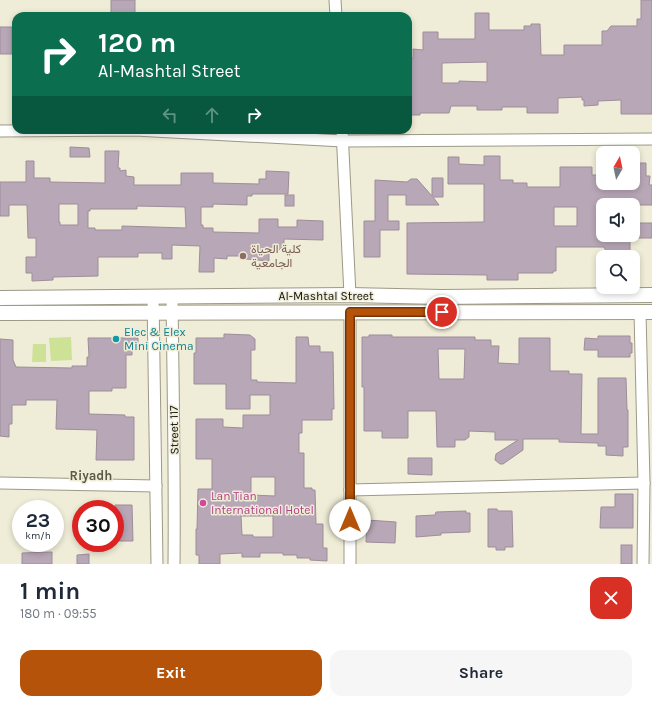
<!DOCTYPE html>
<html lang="en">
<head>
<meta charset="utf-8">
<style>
	body { margin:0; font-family:Karla,Vazirmatn,sans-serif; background:#f6f6f7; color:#1f2937; height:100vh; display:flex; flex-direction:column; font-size:15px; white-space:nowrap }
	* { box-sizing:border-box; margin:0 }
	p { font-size:13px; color:#747a83 }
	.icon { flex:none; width:22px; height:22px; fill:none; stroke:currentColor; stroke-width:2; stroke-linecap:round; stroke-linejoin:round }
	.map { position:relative; height:564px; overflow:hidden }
	.panel { display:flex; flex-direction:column; background:#fff; flex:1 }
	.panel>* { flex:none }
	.top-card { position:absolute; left:12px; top:12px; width:400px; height:122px; border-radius:12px; box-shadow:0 2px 6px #0003; background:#0b6e4f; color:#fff; overflow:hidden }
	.needle { width:26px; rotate:9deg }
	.fabs { position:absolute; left:596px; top:146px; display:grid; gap:8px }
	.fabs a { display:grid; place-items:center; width:44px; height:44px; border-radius:8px; background:#fff; box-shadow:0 2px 6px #0003; font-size:20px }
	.speed { position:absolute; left:12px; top:500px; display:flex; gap:8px; font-size:20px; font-weight:700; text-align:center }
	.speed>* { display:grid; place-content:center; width:52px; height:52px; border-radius:50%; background:#fff; box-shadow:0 2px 6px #0003; line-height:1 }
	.speed small { font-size:10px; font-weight:400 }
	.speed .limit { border:6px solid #d22; background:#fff; color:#111 }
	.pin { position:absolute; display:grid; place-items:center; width:34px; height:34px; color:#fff; margin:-17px; border:2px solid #fff; border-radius:50%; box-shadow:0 1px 4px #0007 }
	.me { position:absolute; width:44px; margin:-22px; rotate:0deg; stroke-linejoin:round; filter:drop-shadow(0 0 3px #0008) }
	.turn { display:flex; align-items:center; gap:14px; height:84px; padding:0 20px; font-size:18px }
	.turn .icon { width:52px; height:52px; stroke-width:2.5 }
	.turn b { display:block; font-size:28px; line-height:34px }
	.lanes { display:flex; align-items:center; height:38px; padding:0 20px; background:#0003; justify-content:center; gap:20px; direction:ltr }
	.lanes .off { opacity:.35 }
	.round { display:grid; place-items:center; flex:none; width:42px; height:42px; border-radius:12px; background:#f6f6f7 }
	.head { display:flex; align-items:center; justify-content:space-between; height:68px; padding:0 20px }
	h1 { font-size:24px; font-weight:700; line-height:30px }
	.button { display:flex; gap:8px; margin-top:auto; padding:8px 20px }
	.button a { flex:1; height:46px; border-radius:12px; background:#b45309; color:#fff; font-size:16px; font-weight:700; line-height:46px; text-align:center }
	.button a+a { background:#f6f6f7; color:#1f2937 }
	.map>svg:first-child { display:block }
</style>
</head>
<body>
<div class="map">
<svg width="652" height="564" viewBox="0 0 652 564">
	<rect width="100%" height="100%" fill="#efecd7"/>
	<g fill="#cde297">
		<path d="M71,337L72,360L51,361L49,338Z"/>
		<path d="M33,344H46V362H32Z"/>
	</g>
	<g fill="#b8a7b6" stroke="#9e8d9b" fill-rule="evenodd">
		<rect x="111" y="0" width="24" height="16"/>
		<path d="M641,0H652V114H621V100L598,101V105L584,106V100H582V97L558,98V113H527V107H502V110H477V106H451L449,113H420V115H408L409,58H413V49L423,50V32H438V39H475V13H489V30H524V26H531V24H540L541,55H564V45H602V31H607L611,26H637V19H641ZM487,62V82L459,81V83H442V63Z"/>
		<rect x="0" y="27" width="12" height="27"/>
		<path d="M70,147L89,148L90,157H70Z"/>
		<path d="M105,151H119L118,168H120V171L126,170V176L134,177V185H181V173H213V183L259,184V179H266V171L289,172L288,194H252V196H247V205L213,204V207H201V225H203V228H213V232L259,233V219H278V227H297V220L323,221V240L284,239V245L277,252H269V261L246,259V256H227V259L214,258V272H199L200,246L172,245V259H162V253H138V257H98V276L53,277V280L32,281V273H26V257H36V238H28L27,205H9V216H0V182H26V161H34V178H50V182L105,183ZM59,204H78V225H60V222H59ZM137,206L185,207L186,228L122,226V230H95V228H88V211H90V209H137Z"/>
		<path d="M484,156H500V180H513V183H527V187H560V167H592V175H603V183H637V163H646V176H650L649,185H652V205H603V235H630V257H615L606,251L604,247H556V271H553V273H518V280H487V275L407,274V223L484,222V184H448V157H459V164L484,165ZM554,207H577V226H554Z"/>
		<path d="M432,178H443V197H433L439,205H406V195H388V221H399V230H380V257H364V221H375V180L407,182L411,179H417L432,196Z"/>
		<rect x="285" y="195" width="9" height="11"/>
		<rect x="639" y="223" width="13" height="15"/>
		<path d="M224,334L250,335L255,339V350H251V380H257V382L296,383V337H308L309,346H320V352H333L334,409H332V420H302V433H299V453H304V488H312V490H315L316,524H323V548H327V561L310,560V558H297V555H283V553H260V557H242V553L220,554V564H199V555H196V529H197L198,489H212V459H196V419H223V427L243,428V415H270V395H250V409H226V384H194V353H196V338H224ZM251,477H275V496L251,495ZM241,516H273V537H253V535H242Z"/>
		<path d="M369,335H392V337H475V340H491V346H499L498,363L519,364V338H550V371H569V374H582L581,434H598V378H626L627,410H628V447H623V456L606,455V446H598V443L559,442V439H523V450L503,464H500L495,460L496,454L518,440H495V432L469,431V437L465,440H455V447H437L436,411H408V438H382V431H364V387H362V337H369ZM438,349H465L464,379H439Z"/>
		<path d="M598,336H630V343H632V353H630V357H598V350H584L585,338L598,339Z"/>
		<path d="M88,338H138V350H132V355H126V388H112V391H89V414L125,415V417H134V460H96L97,430L56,429L57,400H26V405H12V424H9V437L0,436V339L13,340V360L16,367L72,368V366H87V357H89Z"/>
		<path d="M408,458H432V475L408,474Z"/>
		<path d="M615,494H633V528H600L601,507H615Z"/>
		<path d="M115,505H132L133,541H115Z"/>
		<path d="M488,509H497L498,511H512L513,547H505V550H496V547H488Z"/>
		<path d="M466,511V513H470V532L441,533V535L416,537V516L435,515L436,512Z"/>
		<path d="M367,520L396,522L395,543L366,542Z"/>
		<rect x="621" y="545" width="11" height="19"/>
		<path d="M52,552V564H22V553Z"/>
		<path d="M89,554V564H77V555Z"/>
	</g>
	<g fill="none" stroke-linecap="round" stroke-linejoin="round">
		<defs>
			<g id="minor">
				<path d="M335,0L336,16"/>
				<path d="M342,130L350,295"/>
				<path d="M0,131L135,130L343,141L652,139"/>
				<path d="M153,297L157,564"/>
				<path d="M172,297C173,386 175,475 174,564"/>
				<path d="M640,312L644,483L643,564"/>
				<path d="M0,483L156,486"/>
				<path d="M350,490L644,483"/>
				<path d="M350,564V312"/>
			</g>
			<g id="major">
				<path d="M0,298L350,295L442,297L652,295"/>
				<path d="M0,313L652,312"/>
			</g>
		</defs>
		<use href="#minor" stroke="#9c9986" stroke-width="13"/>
		<use href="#major" stroke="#9c9986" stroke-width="16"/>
		<use href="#minor" stroke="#fff" stroke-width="11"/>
		<use href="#major" stroke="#fff" stroke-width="14"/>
	</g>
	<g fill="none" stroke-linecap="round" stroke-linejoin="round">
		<defs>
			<path id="route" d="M350,520V312H442"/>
		</defs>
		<use href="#route" stroke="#753606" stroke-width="10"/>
		<use href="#route" stroke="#b45309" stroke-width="7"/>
	</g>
	<circle fill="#8d6e63" stroke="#efecd7" stroke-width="1.5" cx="243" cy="256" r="4"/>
	<circle fill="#0f9aa8" stroke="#efecd7" stroke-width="1.5" cx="116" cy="339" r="4"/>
	<circle fill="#d1479c" stroke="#efecd7" stroke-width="1.5" cx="203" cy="503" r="4"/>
	<g text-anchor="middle" stroke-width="3" stroke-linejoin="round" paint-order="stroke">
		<g font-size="12" fill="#785e54" stroke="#efecd7" text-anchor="start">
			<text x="251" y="253">كلية الحياة<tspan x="251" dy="14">الجامعية</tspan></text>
		</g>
		<g font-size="12" fill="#111009" stroke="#efecd7">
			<text x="326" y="300">Al-Mashtal Street</text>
			<text transform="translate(174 430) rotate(-91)" y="4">Street 117</text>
		</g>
		<g font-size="12" fill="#0d838f" stroke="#efecd7" text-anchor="start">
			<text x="124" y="336">Elec &amp; Elex<tspan x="124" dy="14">Mini Cinema</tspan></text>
		</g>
		<g font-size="12" fill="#b23c85" stroke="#efecd7" text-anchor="start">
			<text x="211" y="500">Lan Tian<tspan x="211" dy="14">International Hotel</tspan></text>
		</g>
		<g font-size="13" font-weight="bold" fill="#5b5846" stroke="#efecd7">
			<text x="91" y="480">Riyadh</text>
		</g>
	</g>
</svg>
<div class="fabs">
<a><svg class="needle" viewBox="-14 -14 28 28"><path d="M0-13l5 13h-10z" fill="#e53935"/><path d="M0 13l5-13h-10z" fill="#747a83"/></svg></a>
<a><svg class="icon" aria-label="sound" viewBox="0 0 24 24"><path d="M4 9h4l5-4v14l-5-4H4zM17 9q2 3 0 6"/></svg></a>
<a><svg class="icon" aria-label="search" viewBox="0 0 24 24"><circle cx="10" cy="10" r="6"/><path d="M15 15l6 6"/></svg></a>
</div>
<div class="speed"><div>23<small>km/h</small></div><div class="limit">30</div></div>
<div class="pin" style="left:442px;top:312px;background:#d93025"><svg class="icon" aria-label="arrive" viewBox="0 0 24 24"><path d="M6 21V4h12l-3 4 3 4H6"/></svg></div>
<svg class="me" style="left:350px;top:520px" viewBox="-20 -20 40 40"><circle r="19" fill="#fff"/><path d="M0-13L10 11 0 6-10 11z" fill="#b45309"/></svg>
<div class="top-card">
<div class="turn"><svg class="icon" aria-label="right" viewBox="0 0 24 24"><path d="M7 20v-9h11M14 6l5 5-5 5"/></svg><div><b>120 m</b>Al-Mashtal Street</div></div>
<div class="lanes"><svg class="icon off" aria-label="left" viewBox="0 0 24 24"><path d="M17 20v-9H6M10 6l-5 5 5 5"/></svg><svg class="icon off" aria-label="ahead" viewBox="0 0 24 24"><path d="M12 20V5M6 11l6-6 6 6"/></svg><svg class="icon" aria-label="right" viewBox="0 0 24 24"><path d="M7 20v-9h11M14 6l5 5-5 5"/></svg></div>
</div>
</div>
<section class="panel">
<div class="head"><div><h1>1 min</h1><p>180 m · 09:55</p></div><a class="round" style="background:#d93025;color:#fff"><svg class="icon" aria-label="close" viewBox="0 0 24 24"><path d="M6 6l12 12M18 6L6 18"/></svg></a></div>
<div class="button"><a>Exit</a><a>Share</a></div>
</section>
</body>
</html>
